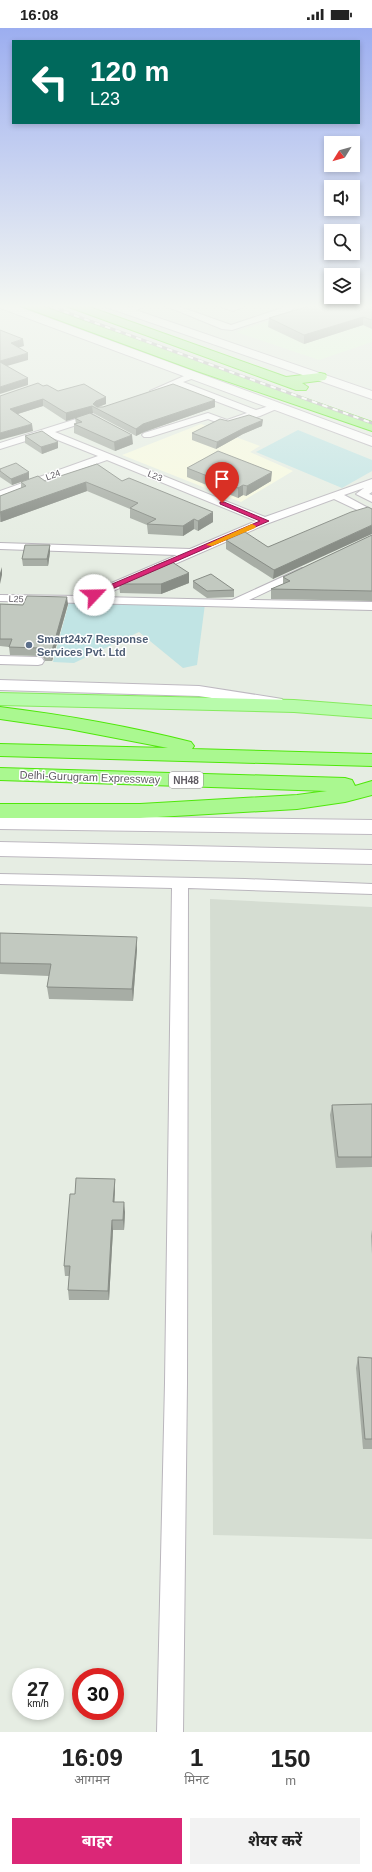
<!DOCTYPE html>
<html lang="hi">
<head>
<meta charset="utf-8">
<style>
	body { margin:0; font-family:Arial,"Noto Sans Devanagari",sans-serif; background:#f2f2f2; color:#222; height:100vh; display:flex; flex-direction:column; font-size:15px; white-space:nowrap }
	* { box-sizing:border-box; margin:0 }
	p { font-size:13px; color:#767676 }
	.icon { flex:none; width:22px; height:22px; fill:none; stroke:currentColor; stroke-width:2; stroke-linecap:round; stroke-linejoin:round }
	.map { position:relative; height:1704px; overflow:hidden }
	.details { display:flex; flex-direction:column; background:#fff; flex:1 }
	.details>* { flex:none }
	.guide { position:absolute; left:12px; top:12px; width:348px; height:84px; border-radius:0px; box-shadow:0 2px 6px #0003; background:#00695c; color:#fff; overflow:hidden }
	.needle { width:26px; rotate:233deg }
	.buttons { position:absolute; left:324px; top:108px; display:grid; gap:8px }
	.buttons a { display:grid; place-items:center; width:36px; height:36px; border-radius:0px; background:#fff; box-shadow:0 2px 6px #0003; font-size:20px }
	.speed { position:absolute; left:12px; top:1640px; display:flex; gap:8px; font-size:20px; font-weight:700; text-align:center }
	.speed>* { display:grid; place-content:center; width:52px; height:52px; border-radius:50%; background:#fff; box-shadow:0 2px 6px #0003; line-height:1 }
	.speed small { font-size:10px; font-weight:400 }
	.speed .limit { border:6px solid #d22; background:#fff; color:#111 }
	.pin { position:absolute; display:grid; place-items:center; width:34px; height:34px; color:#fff; margin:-41px -17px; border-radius:50% 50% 50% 0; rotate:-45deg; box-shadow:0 0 4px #0007 }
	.pin .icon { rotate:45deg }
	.me { position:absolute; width:44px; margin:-22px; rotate:66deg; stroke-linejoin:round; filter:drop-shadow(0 0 3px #0008) }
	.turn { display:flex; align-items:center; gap:14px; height:84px; padding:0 12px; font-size:18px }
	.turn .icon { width:52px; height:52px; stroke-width:2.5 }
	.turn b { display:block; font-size:28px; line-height:34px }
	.eta { display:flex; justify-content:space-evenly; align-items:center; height:68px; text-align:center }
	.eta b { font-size:24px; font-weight:700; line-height:28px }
	.button { display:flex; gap:8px; margin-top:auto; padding:8px 12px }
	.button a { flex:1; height:46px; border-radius:0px; background:#db2777; color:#fff; font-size:16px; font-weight:700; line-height:46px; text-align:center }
	.button a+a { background:#f2f2f2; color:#222 }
	.status { display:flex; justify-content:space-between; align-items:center; height:28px; padding:0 20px; background:#fff; direction:ltr }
	.status svg { height:11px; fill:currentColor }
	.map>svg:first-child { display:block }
</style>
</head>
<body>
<div class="status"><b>16:08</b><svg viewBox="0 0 49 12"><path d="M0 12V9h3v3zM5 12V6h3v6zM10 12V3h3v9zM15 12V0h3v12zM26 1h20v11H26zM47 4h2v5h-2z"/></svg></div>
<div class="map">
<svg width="372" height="1704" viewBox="0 0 372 1704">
	<rect width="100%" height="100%" fill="#e6ede3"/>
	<path fill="#e2fcda" d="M315,276H372V314L319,332L236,304L317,277Z"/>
	<path fill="#d5ddd2" d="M210,871L372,879V1511L213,1507Z"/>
	<path fill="#f8fae0" d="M201,396L260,418L250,424L293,443L241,474L122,427Z"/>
	<g fill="#c1e4e4">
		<path d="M298,402L372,432V443L342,460L256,424Z"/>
		<path d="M69,574L205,576L197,637L183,640L139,604L74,635L53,634Z"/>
	</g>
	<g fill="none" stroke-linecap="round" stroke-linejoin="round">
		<defs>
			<g id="street">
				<path d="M138,276H150L130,285H124L123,283Z"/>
				<path d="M161,276H172L231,297L285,279L286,278L285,276H294L295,278L291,283L232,302L222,301Z"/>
				<path d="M213,276C219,276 228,279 233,278C239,278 244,276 250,276L233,283Z"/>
				<path d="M191,345L194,346V350L183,354L256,382L276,376L281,379L260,388L227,398L208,391L150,409H144L142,407L144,405L208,385L227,392L247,385L176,358L155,366L150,363Z"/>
				<path d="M92,386L99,390L97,392H92L55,404L265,489L372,451V464L369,466L372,467V474L356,466L364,460L344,467L372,482V489L334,471L269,495L99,569L232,572L302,540L308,543L306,545L249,572L372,574V582L0,573V567L81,568L177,527L0,521V515L190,521L256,493L107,432L0,470V463L98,428L45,407L0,421V415Z"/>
				<path d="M0,628L38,629L42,630L44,633L42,636L38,637L0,636Z"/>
				<path d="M0,846L245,851L372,856V866L188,860L187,1355L183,1704H157L165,1355L172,860L0,856Z"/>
			</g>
			<g id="secondary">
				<path d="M0,276H11L372,409V418L0,280Z"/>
				<path d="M101,276H118L372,363V371L103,278Z"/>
				<path d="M0,652L199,658L276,670L282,671L285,675L282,679L276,680L199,668L0,662Z"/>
				<path d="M0,787L372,792V806L0,801Z"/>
				<path d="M0,814L372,822V836L0,828Z"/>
			</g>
			<path id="primary" d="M0,665L294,672L372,678V690L294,684L0,677Z"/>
			<g id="highway">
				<path d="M19,276H36L372,394V403L197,343L21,278Z"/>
				<path d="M64,276H81L286,349L320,345L325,346L327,349L325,352L302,355L308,359L306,362H296L66,278Z"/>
				<path d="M0,679C64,687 128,698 191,714L194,718L192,721L372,726V738L0,728V716L168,720L69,701L0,691Z"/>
				<path d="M0,740L345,750L352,752L355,758L372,753V767L345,774L297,781L140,790H0V776H140L297,767L327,763L0,752Z"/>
			</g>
		</defs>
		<use href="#street" stroke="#bab6bd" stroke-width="2"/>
		<use href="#secondary" stroke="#beb9c1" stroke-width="2"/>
		<use href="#primary" stroke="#86eb5f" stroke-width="2"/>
		<use href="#highway" stroke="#4fe70a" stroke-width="2"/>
		<use href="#street" fill="#fff" fill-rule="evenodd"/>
		<use href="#secondary" fill="#fff" fill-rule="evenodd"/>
		<use href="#primary" fill="#b8fbab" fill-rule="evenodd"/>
		<use href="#highway" fill="#aaf890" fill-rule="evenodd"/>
		<defs>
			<path id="rail" d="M43,276L372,395"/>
		</defs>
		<use href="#rail" stroke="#b1b0b1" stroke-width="3"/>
		<use href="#rail" stroke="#fff" stroke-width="2" stroke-dasharray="5.5" stroke-linecap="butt"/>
	</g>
	<g fill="#a7ada5">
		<path d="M372,276V301L363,297L304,316L268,299L269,290Z"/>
		<path d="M43,358L58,363L106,369V376L97,379H215L144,404L136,408L93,385H91L133,416L115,423L74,405V396H76L75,390L66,393L43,378L18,386L33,403L0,368Z"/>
		<path d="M228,393L262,398L243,406L216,421L192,412V405Z"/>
		<path d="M25,408L58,414V420L42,426L25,415Z"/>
		<path d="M187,440L271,453L246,468L243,467L238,470L187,449Z"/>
		<path d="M0,441L29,451L12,457L0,449Z"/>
		<path d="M45,453H122L213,494L198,503L194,501L183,508L148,506L147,497L130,490V481L87,463L1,494H0V468L21,460V454Z"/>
		<path d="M372,481L273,551L226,521V512L268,519Z"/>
		<path d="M372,507V573L271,571V561L283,556V549Z"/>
		<path d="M50,517V524L48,538H23L22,531Z"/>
		<path d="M154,538L189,555L161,566L120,565L119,556L154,542Z"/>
		<path d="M193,553L234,562V569L207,570L193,560Z"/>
		<path d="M0,576L23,577L68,576L52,633H45L43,629L38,628L10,627L9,619L0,618Z"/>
		<path d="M0,905L137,921L133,973L49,971L47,959L49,948L0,946Z"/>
		<path d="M372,1076V1139L336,1140L330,1087L332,1077Z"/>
		<path d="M115,1151V1161L114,1174L125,1184L124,1202H113L109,1272H69L68,1262L69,1248H65L64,1238L75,1166Z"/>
		<path d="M372,1202V1226L371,1208Z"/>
		<path d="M358,1329L372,1330V1421H363L356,1340Z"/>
	</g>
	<g fill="#888d86">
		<path d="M363,289V297L304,316V307Z"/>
		<path d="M23,311L24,318L11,322V315Z"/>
		<path d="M28,325V332L0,340V333Z"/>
		<path d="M28,350V357L0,366V359Z"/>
		<path d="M106,369V376L96,380L93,376L96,373Z"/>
		<path d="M43,371V378L11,388L10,381Z"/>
		<path d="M215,372V379L144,404L136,408V401L143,396Z"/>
		<path d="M92,378L93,385L66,393V385Z"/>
		<path d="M263,392L262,398L243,406L216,421L217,414L244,400Z"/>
		<path d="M32,396L33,403L0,412V405Z"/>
		<path d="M132,407L133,416L115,423L114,414Z"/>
		<path d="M58,414V420L42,426L41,419Z"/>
		<path d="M29,444V451L12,457L11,451Z"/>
		<path d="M272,444L271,453L246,468L247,458Z"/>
		<path d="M86,454L87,463L1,494L0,484Z"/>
		<path d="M243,457V467L238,470V460Z"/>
		<path d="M213,484V494L198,503V493Z"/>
		<path d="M194,491V501L183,508V498Z"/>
		<path d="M372,497V506L273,551L274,542Z"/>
		<path d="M50,517V524L48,538L47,531Z"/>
		<path d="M2,539V547L0,556V545Z"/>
		<path d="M189,545V555L161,566V556Z"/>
		<path d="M67,569L68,576L52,633L51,626Z"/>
		<path d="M137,909V921L133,973L132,961Z"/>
		<path d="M115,1151V1161L114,1184L113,1174Z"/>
		<path d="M124,1174L125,1184L124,1202L123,1192Z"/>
		<path d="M112,1192L113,1202L109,1272L108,1263Z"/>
	</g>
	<g fill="#c2c9c0" stroke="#888d86">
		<path d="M316,276H372V292L363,289L304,307L269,290Z"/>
		<path d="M0,302L23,311L11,315L28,325L0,333Z"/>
		<path d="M0,334L28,350L0,359Z"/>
		<path d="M38,355L43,358L47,357L58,363L84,356L106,369L96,373L93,376L97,379H103L173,356L215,372L143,396L136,401L92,378L66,385L43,371L10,381L32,396L0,405V368Z"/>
		<path d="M90,385L132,407L114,414L74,396L82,394L75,390Z"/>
		<path d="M249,387L263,392L244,400L217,414L192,405L220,391L228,393Z"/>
		<path d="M42,403L58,414L41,419L25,408Z"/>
		<path d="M218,423L272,444L247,458L243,457L238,460L187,440Z"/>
		<path d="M16,435L29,444L11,451L0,443V441Z"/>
		<path d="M97,436L122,453L129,450L213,484L198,493L194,491L183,498L147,496L156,491L130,480L138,475L86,454L0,484V468L26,458L21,454L38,448L45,453Z"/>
		<path d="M368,479L372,481V497L274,542L226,512L245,504L268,519L351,484Z"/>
		<path d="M372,507V563L271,561L290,553L283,549Z"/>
		<path d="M25,517H50L47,531H22Z"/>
		<path d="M169,532L189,545L161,556H119L158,540L154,538Z"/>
		<path d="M211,546L234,562L207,563L193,553Z"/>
		<path d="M27,568L67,569L51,626L45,625L43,622L38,620L9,619L12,611H0V576L23,577Z"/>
		<path d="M0,905L137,909L132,961L47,959L51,936L0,935Z"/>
		<path d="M372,1076V1129H338L332,1077Z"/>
		<path d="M76,1150L115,1151L113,1174H124L123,1192H112L108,1263L68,1262L70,1238H64L70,1166H75Z"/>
		<path d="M358,1329L372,1330V1411H365Z"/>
	</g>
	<linearGradient id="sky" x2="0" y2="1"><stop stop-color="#9caef0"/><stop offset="0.54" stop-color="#f4f7f2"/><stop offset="1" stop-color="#f4f7f2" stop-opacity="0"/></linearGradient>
	<rect width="372" height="515" fill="url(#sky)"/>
	<path fill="#db2777" stroke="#8e194d" d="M220,474H224L269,493L96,568H91V565L260,493L220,476Z"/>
	<path fill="#f59e0b" d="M252,496L256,498L255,500L212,518L206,517Z"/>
	<circle fill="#5c6f8a" stroke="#fff" stroke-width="1.5" cx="29" cy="617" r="4"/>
	<g text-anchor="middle" stroke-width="3" stroke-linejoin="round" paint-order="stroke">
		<g font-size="9" fill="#605c63" stroke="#fff">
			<text transform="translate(53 447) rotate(-20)" y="3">L24</text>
			<text transform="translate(155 448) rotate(22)" y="3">L23</text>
			<text transform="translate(16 571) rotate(2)" y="3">L25</text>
		</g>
		<rect fill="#fff" stroke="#908d92" stroke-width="1" x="169" y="744" width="34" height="16" rx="3"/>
		<g font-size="10" font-weight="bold" fill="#605c63">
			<text x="186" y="756">NH48</text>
		</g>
		<g font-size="11" font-weight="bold" fill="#4e5e75" stroke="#fff" text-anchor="start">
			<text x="37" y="615">Smart24x7 Response<tspan x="37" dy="13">Services Pvt. Ltd</tspan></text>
		</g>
		<g font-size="11" fill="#605c63" stroke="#fff">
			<text transform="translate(90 749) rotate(2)" y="4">Delhi-Gurugram Expressway</text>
		</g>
	</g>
</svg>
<div class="buttons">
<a><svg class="needle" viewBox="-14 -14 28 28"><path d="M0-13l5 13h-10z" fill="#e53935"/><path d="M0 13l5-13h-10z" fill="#767676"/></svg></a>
<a><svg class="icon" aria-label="sound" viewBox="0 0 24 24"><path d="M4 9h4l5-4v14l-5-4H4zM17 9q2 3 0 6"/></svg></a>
<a><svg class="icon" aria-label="search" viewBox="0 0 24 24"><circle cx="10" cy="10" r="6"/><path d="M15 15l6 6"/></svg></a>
<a><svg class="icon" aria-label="layers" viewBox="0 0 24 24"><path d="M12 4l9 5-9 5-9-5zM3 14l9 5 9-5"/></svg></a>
</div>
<div class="speed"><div>27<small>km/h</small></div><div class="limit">30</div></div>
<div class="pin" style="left:222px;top:475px;background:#d93025"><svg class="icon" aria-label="arrive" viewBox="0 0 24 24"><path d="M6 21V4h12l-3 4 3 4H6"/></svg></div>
<svg class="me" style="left:94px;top:567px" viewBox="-20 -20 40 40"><circle r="19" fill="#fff"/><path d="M0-13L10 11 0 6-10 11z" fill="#db2777"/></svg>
<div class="guide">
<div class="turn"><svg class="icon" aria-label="left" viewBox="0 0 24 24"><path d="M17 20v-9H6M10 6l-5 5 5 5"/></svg><div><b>120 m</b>L23</div></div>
</div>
</div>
<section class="details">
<div class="eta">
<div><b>16:09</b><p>आगमन</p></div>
<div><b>1</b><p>मिनट</p></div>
<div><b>150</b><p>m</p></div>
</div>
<div class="button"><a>बाहर</a><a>शेयर करें</a></div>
</section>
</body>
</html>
